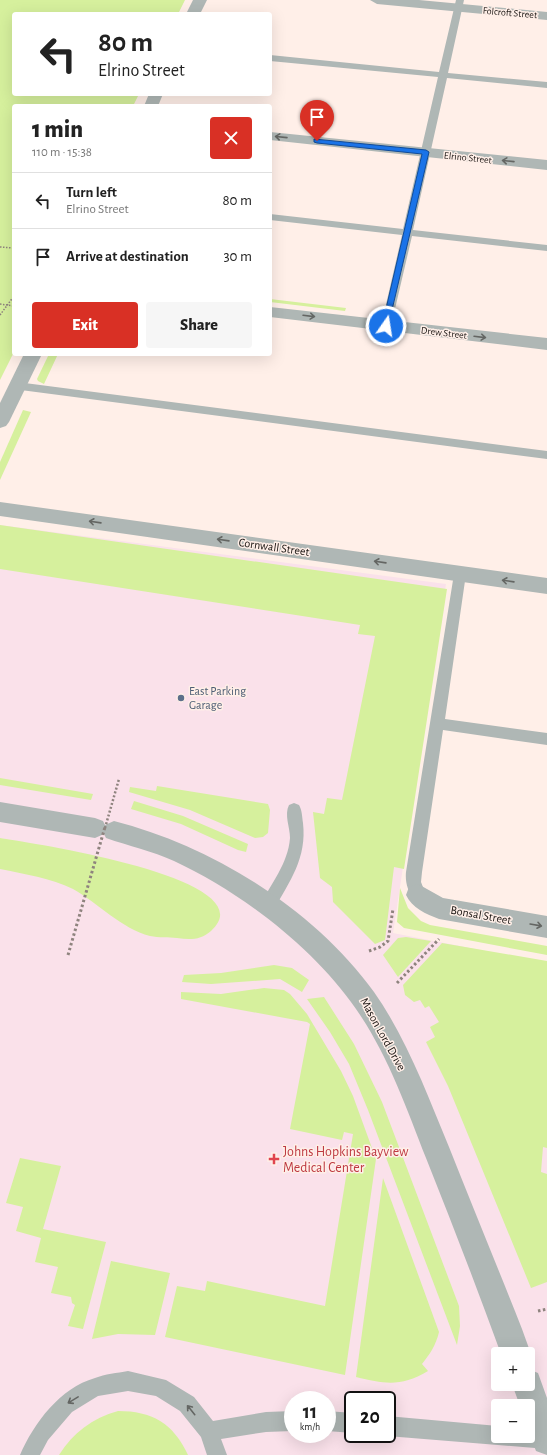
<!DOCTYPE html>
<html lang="en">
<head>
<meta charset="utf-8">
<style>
	body { margin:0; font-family:"Alegreya Sans",sans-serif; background:#f6f6f6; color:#222; height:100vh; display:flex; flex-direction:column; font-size:15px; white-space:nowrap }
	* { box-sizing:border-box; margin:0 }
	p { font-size:13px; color:#767676 }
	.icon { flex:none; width:22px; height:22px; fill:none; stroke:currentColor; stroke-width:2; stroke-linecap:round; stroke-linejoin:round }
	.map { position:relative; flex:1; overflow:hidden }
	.sheet { position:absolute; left:12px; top:104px; width:260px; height:252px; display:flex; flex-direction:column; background:#fff; border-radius:4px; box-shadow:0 4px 16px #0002 }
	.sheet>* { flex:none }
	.banner { position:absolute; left:12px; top:12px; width:260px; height:84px; border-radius:4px; box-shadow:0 4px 16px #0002; background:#fff; color:#222; overflow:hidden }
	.buttons { position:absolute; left:491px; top:1347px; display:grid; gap:8px }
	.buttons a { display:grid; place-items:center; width:44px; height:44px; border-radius:4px; background:#fff; box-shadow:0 4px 16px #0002; font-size:20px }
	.speed { position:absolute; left:284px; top:1391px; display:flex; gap:8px; font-size:20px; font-weight:700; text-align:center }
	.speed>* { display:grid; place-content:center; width:52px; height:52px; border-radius:50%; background:#fff; box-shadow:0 4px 16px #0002; line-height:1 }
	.speed small { font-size:10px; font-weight:400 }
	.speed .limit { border:2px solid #111; border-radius:6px; background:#fff; color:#111 }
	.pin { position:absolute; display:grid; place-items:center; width:34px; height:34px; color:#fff; margin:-41px -17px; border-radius:50% 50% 50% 0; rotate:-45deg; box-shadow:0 0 4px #0007 }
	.pin .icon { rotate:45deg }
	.me { position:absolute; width:44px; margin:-22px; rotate:13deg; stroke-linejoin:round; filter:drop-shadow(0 0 3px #0008) }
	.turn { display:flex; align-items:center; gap:14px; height:84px; padding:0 20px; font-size:18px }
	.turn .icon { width:52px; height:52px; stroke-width:2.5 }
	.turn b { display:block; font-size:28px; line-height:34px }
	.round { display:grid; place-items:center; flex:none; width:42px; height:42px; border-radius:4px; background:#f6f6f6 }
	.overview { display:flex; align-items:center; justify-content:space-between; height:68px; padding:0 20px }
	h1 { font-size:24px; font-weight:800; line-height:30px }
	.cta { display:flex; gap:8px; margin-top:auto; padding:8px 20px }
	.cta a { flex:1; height:46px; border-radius:4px; background:#d93025; color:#fff; font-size:16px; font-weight:800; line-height:46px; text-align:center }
	.cta a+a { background:#f6f6f6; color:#222 }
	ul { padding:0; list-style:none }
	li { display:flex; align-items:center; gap:12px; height:56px; padding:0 20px; border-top:1px solid #e0e0e0 }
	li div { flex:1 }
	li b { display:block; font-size:15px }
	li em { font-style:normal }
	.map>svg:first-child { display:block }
</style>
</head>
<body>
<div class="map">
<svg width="547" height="1455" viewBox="0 0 547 1455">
	<rect width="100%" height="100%" fill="#ffefe8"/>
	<path fill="#fae1ea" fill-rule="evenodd" d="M0,525L446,584L393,933L547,963V1455H0ZM498,1354H528V1384H498ZM293,1400H327V1434H293ZM353,1400H387V1434H353ZM498,1406H528V1436H498Z"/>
	<g fill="#d6f09d">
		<path d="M0,0H185L178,14H14V94H139L133,106H14V352L0,380Z"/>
		<path d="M270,299L346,308L345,311L270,302Z"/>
		<path d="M49,354H58L44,384L38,381L37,379Z"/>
		<path d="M23,410L31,412L0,480V462Z"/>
		<path d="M0,525L447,589L404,869L394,867L385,940L375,944L333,902L332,887L320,878L313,812L324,814L327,798L342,800L375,636L358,634L360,625L0,569Z"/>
		<path d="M0,778L93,794L91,800L0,785Z"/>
		<path d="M157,786L268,804L270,810L268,833L263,837L255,838L190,810L129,792L130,787L156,791Z"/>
		<path d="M134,801L183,816L248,844L246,852L238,850L181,824L131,809Z"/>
		<path d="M0,838C25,842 270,878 211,931C201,940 190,940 177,938C168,937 159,938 150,936C122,929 98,903 73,889C51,878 24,874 0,869Z"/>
		<path d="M400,888L408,908L421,921L430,925L547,946V955L404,928L397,922Z"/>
		<path d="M406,937L431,941L398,977L383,955L398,938Z"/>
		<path d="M442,943L547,961V1148L543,1147L541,1172L547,1174V1282L531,1288L448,1086L426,1042L435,1037L430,1027L439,1022L429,1006L425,1008L420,1000L414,1002L405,995L403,985Z"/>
		<path d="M274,965L292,968L309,980L302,992L280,979L211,984L182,982L184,975L221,973Z"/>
		<path d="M264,988L284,990L290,994L307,1014L341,1071L353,1096L376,1159L345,1375L165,1337L177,1286L205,1291L207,1281L325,1306L353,1134L344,1132L342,1140L290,1129L310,1024L307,1022L181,999V992L221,994Z"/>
		<path d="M324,997L354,1044L382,1102L459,1306L460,1326L457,1345L368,1110L349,1064L330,1032L307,999Z"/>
		<path d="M20,1158L61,1166L43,1229L106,1242L83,1329L68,1326L75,1305L72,1303L71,1297L51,1293L58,1267L35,1262L41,1238L16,1231L23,1207L6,1203Z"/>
		<path d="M383,1178L439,1332C436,1345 430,1354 422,1364L428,1371C401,1387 385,1384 356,1377Z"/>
		<path d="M111,1261L170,1273L155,1335L118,1334L92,1339Z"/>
		<path d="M118,1411C152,1411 173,1423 188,1455H59C73,1433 92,1418 118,1411Z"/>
	</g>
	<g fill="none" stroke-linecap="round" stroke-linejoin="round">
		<g stroke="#8e837e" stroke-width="1.5" stroke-dasharray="1.5 1.5" stroke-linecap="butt">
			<path d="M0,247L14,248"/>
			<path d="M0,304L14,306"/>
			<path d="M0,315L14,296"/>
		</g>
		<g stroke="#8e837e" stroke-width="3" stroke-dasharray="2.5 2.5" stroke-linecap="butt">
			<path d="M369,951L380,947L388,941L393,909"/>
			<path d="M397,983L439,939"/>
			<path d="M538,1311L547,1309"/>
		</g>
		<g fill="#afb7b5" fill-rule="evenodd">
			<path d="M456,0H464L448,73L547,82V88L447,78L413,230L547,245V251L412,236L391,326L386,329L381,326L402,235L270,220V214L403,229L438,77L270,61V55L439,72Z"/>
			<path d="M17,382L547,451V459L13,389L11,386Z"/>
			<path d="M460,569L465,571L466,574L445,719L547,733V745L443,730L422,872L421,882L426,895L423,900L418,902L413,900C408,890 405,883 406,872L454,574L455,571Z"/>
			<path d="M294,803L299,805C302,810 302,816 303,823C307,858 290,881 273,911L268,913L263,911L260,906C271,883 288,864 290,838C290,827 284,815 289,805Z"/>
			<path d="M128,1371L166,1380L194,1397L213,1421L266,1412L293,1411V1431L266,1432L221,1439L227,1455H207L201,1437L180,1411L156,1396L128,1391L98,1396L72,1412L48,1440L40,1455H20C34,1423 60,1388 95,1378C105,1374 117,1373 128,1371Z"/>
			<path d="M327,1411L353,1413V1433L327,1431Z"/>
			<path d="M387,1416L498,1426V1436H528V1428L547,1429V1449L387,1436L383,1434H387Z"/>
		</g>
		<g fill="#afb7b5" fill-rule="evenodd">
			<path d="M193,0H207L200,14H186Z"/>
			<path d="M370,0H419L547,12V20L377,4Z"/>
			<path d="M149,94H163L158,106H144Z"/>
			<path d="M270,132L547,160V170L270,140Z"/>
			<path d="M270,307L547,338V350L270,317Z"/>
			<path d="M24,354H42L9,422L6,426L0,428V403Z"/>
			<path d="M0,502L547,578V594L0,516Z"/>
			<path d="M0,802L95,818L103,821L105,825L114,821C212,846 314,909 374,992C407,1039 427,1094 449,1147C473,1208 498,1268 522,1329L531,1354L528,1361V1354H501C477,1288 452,1223 426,1158C406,1107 388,1055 356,1009C314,948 241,892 174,861C152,851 129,846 106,838L104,834L95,838L0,822Z"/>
			<path d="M418,884L443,898L547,916V938L439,919C426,914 412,908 406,895L409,887Z"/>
			<path d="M528,1369L538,1373L547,1398V1455L536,1451L528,1430V1406H520L512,1384H528Z"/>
		</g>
		<path stroke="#8e837e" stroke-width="2.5" stroke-dasharray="2 2" stroke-linecap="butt" d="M105,828L119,779"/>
		<path stroke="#8e837e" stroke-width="3" stroke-dasharray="2.5 2.5" stroke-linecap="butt" d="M68,955L105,827"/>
	</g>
	<defs><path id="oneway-shaft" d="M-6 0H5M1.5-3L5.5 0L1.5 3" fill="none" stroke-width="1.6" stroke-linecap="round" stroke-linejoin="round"/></defs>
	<g stroke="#646663">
		<use href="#oneway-shaft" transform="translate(281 137) rotate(-174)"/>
		<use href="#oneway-shaft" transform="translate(508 161) rotate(-174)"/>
		<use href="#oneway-shaft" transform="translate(309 316) rotate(7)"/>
		<use href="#oneway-shaft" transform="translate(480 337) rotate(7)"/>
		<use href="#oneway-shaft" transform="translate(95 522) rotate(-172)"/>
		<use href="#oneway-shaft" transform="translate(223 540) rotate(-172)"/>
		<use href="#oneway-shaft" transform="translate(380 562) rotate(-172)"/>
		<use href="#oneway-shaft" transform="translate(508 581) rotate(-172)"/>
		<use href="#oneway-shaft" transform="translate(536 925) rotate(10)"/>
		<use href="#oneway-shaft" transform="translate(73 1400) rotate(149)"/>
		<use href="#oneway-shaft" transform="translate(191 1410) rotate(-129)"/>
	</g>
	<path fill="#1a73e8" stroke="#114b97" d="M314,139L426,150L429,152L388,327L382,326L422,154L317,143L314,142Z"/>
	<circle fill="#5c6f8a" stroke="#ffefe8" stroke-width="1.5" cx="181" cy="698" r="4"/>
	<path fill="#e0444e" stroke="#ffefe8" stroke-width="1.5" d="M272 1153h4v4h4v4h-4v4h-4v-4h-4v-4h4z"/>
	<g text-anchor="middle" stroke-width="3" stroke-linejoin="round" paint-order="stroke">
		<g font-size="10" fill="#191411" stroke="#ffefe8">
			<text transform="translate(510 12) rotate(5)" y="4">Folcroft Street</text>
			<text transform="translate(468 157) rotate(6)" y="4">Elrino Street</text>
			<text transform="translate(444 332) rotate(7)" y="4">Drew Street</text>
		</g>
		<g font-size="12" fill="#191411" stroke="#ffefe8">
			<text transform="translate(274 547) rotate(8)" y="4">Cornwall Street</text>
			<text transform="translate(481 915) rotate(10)" y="4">Bonsal Street</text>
			<text transform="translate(383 1034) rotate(61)" y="4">Mason Lord Drive</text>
		</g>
		<g font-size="12" fill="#4e5e75" stroke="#ffefe8" text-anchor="start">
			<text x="189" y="695">East Parking<tspan x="189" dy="14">Garage</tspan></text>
		</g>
		<g font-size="14" fill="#be3a42" stroke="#ffefe8" text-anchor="start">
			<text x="283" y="1156">Johns Hopkins Bayview<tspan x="283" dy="16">Medical Center</tspan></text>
		</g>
	</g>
</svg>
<div class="buttons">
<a>+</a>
<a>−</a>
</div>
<div class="speed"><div>11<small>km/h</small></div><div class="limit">20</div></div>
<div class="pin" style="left:317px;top:141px;background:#d93025"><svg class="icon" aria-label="arrive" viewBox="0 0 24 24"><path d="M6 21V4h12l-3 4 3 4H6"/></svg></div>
<svg class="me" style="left:386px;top:326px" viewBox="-20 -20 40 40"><circle r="17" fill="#1a73e8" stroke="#fff" stroke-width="3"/><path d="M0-11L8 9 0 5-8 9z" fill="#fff"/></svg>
<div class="banner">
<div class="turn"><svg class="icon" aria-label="left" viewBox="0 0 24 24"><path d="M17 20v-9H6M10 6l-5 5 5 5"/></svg><div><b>80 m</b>Elrino Street</div></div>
</div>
<section class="sheet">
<div class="overview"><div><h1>1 min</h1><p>110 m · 15:38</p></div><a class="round" style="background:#d93025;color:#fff"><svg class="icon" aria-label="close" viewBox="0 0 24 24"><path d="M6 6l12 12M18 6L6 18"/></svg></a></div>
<ul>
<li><svg class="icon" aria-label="left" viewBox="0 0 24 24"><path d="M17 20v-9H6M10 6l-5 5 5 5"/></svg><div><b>Turn left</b><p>Elrino Street</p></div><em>80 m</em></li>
<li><svg class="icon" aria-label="arrive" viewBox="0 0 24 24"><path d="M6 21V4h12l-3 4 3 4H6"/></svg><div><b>Arrive at destination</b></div><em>30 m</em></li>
</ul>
<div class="cta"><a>Exit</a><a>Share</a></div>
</section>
</div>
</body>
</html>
